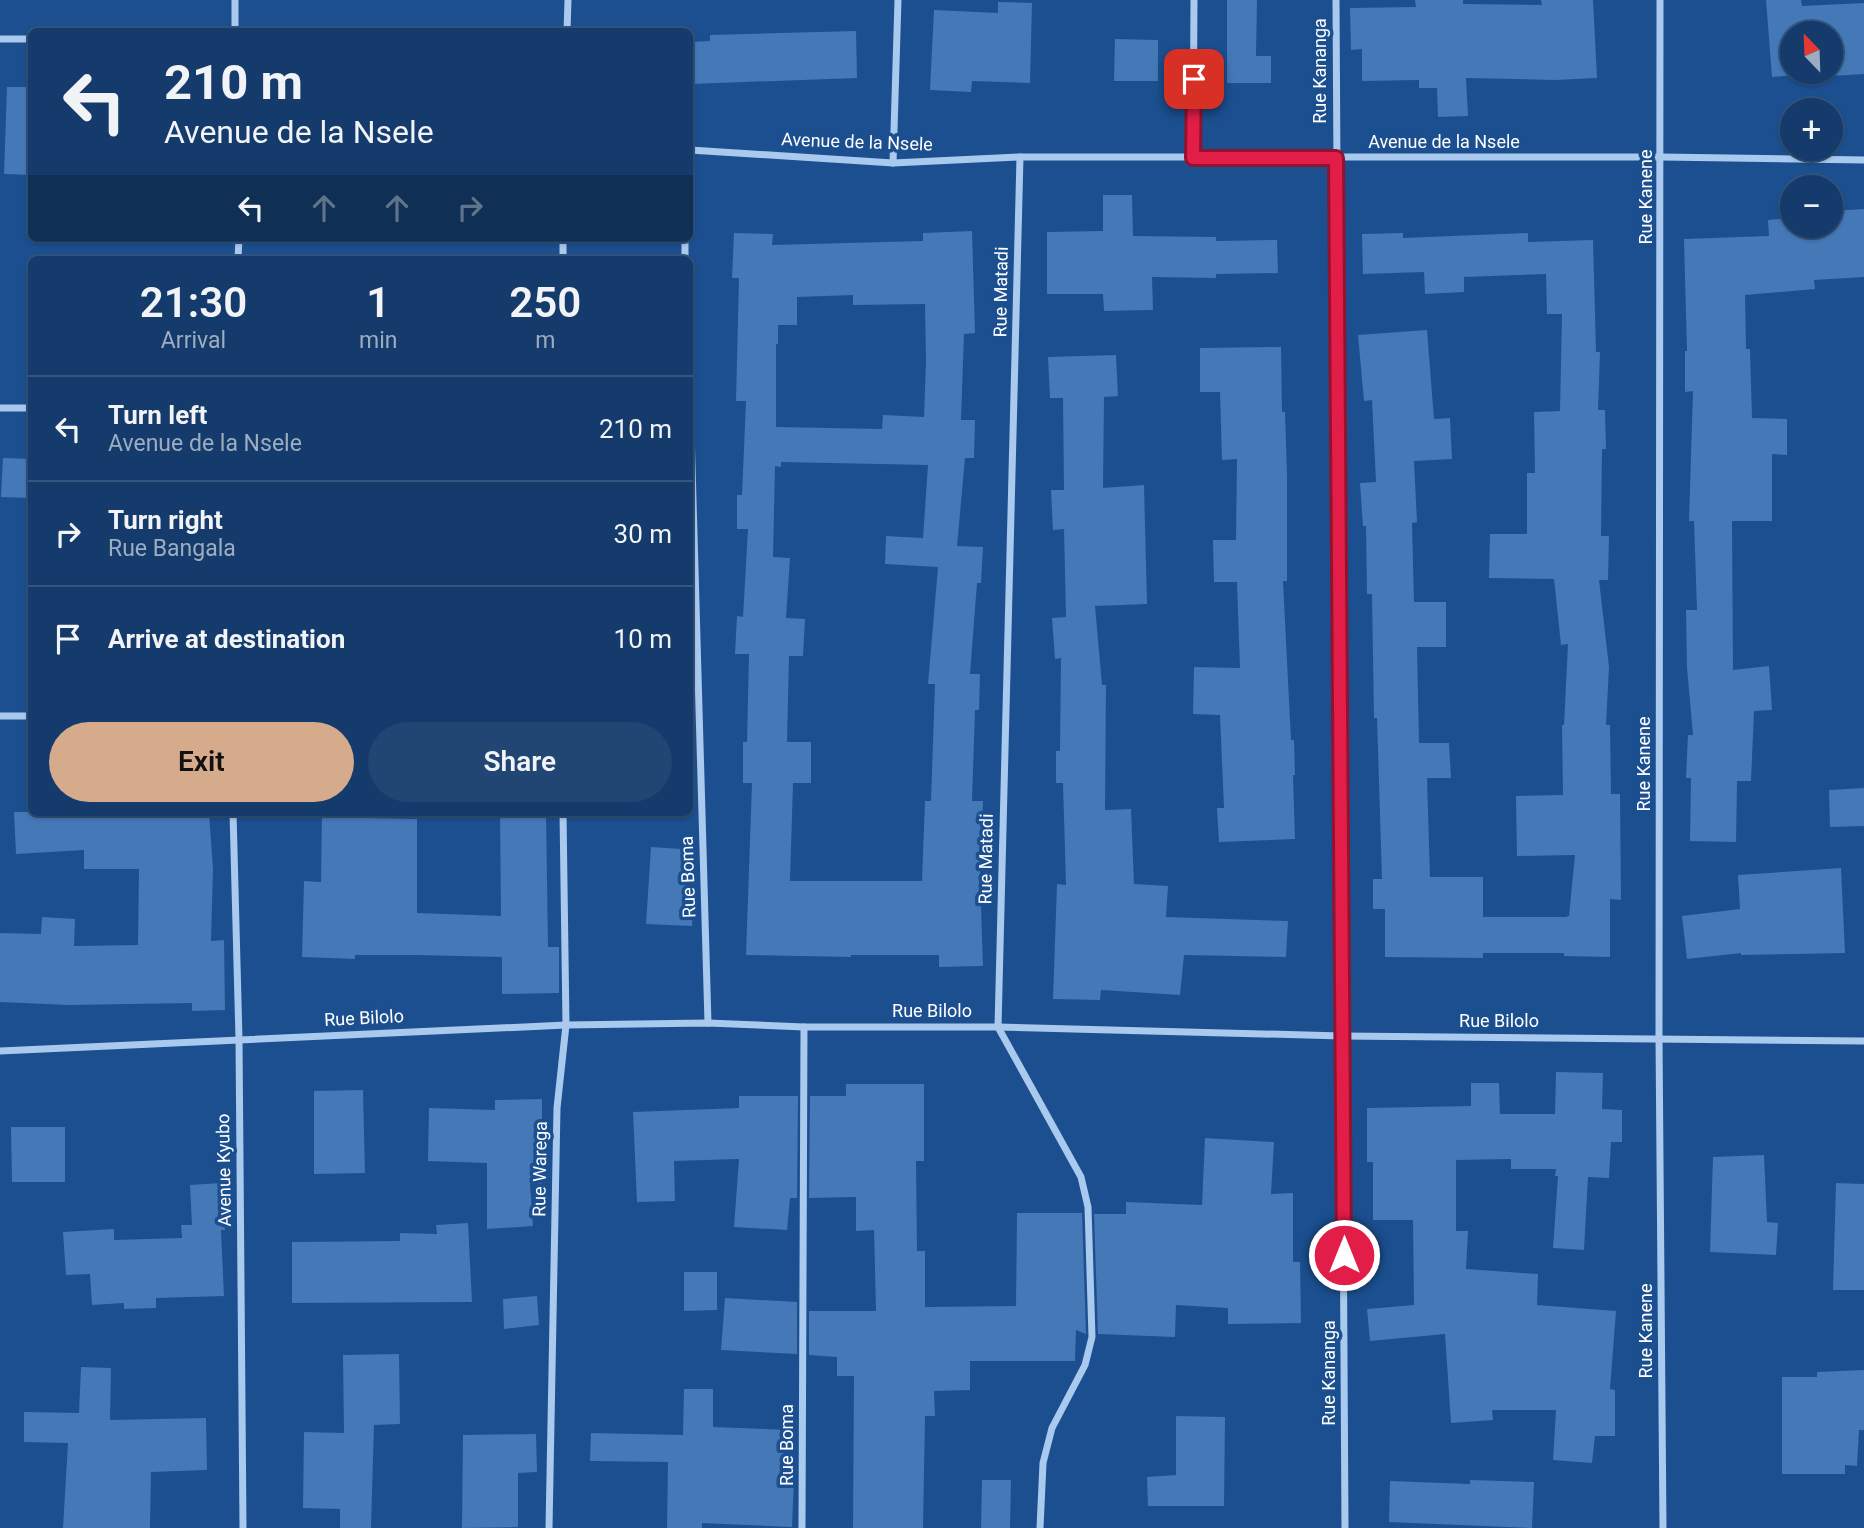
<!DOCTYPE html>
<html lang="en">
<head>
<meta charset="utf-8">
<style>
	body { margin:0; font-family:Roboto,sans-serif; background:#214673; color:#f1f3f6; height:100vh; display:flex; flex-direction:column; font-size:26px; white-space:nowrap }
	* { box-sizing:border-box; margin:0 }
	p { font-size:23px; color:#9dadc1 }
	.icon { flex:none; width:38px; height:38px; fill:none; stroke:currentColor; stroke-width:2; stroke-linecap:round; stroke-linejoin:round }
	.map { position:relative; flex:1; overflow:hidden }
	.side { position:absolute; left:28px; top:256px; width:665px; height:560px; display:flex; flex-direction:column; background:#143b6b; border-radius:10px; box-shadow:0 2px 5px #0004,0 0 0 2px #33557e }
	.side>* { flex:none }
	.guide { position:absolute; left:28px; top:28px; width:665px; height:214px; border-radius:10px; box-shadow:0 2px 5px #0004,0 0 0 2px #33557e; background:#143b6b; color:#f1f3f6; overflow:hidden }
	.needle { width:46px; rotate:337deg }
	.tools { position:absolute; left:1780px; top:21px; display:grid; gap:14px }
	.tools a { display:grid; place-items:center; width:63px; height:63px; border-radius:50%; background:#143b6b; box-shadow:0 2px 5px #0004,0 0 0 2px #33557e; font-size:35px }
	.pin { position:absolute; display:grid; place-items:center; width:60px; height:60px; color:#fff; margin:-30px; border-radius:14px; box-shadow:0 4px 10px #0006 }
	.me { position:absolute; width:77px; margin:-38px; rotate:0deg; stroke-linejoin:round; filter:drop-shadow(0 0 5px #0008) }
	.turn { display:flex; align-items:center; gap:24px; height:147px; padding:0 21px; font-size:32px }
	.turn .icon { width:91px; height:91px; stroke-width:2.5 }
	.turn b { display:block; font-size:49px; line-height:60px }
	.lanes { display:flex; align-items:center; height:66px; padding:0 21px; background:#0003; justify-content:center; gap:35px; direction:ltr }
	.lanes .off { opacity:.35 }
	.eta { display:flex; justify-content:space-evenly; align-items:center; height:119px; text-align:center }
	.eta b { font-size:42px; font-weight:600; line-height:49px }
	.primary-button { display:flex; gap:14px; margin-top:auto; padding:14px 21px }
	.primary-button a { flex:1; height:80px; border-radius:42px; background:#d6ab8b; color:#111; font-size:28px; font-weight:600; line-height:80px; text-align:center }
	.primary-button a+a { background:#214673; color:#f1f3f6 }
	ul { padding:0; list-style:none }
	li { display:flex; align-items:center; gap:21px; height:105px; padding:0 21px; border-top:2px solid #33557e }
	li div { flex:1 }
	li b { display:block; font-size:26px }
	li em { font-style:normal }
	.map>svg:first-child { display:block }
</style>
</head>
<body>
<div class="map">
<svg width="1864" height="1528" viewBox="0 0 1864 1528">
	<rect width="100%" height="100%" fill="#1b4f8f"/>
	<g fill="#4478b7" fill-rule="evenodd">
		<path d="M1227,0H1257L1256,56H1271V83H1227Z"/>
		<path d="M1415,0H1463V4L1542,5L1541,0H1593L1597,78L1555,80L1466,78L1468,116L1438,117L1437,88H1419V80L1362,81V49L1351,50L1350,8L1416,7Z"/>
		<path d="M1766,0H1801L1802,6L1864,3V74L1832,76V72L1772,77ZM1792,33H1830V72H1792Z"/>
		<path d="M998,2L1032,3L1030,83L972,81L971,92L930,90L934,10L998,13Z"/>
		<path d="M856,31L857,78L691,84L690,42L710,41V35Z"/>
		<path d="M1115,39L1158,40V81H1114Z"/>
		<path d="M7,87H32V175L4,174Z"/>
		<path d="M1103,195H1132L1133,236L1216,237V241L1277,240L1278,273L1216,274V278L1152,277L1153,310L1104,311L1103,294H1047V232L1103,231Z"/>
		<path d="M1864,209V277L1814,280L1815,289L1745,295L1746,349H1750L1752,418L1787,419V455L1772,454V521H1732L1733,670L1769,666L1772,710L1754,711L1751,781H1737L1736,842L1690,841L1691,778H1686L1688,735H1693L1687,668L1686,610H1697L1694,521H1689L1693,391L1685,392V351H1687L1684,239L1769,236L1768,220L1792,218V226H1830V211Z"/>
		<path d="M972,231L975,333L964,334L961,420H975L974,458H965L957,546L983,547L981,583H977L970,674H980L979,710H975L972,801H983L980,877L983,966L939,967V955H851V957L746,955L752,783H743V742H747L749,654H735L737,616L743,617L748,529H737V495H742L746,401H736L739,278H732L734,233L773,234L772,245L923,241V233ZM853,295V305L925,304L926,361L924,417L883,415L882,429L776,427V344H778V325H797V297ZM781,462L928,465L923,538L886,536L885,564L938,567L928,684H935L931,801H925L922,881H790L793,783H811V742H787L789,656H803L805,619L786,618L790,558L773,557L775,466L781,467Z"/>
		<path d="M1403,233V238L1528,233V242L1593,240L1596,352H1600L1598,410H1605L1606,449H1602L1601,536H1609L1608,580H1599L1609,667L1606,725H1610L1611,794H1620L1621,900L1610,899V957L1564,956V953H1483V958L1385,957V909H1373V879H1382L1377,718H1374L1372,594H1367L1366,526H1363L1360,483L1376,482L1372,400L1364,401L1358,335L1427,330L1434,419L1450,418L1452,459L1414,461L1417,522L1412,523L1414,602H1446V647H1417L1419,743H1449L1451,778H1427L1430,877H1483V917H1565L1569,916L1575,855L1517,856L1516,796L1563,795L1562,725H1564L1568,644L1561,645L1554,579L1489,578L1490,534H1527V473H1535L1534,412L1560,411L1562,314H1547L1546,274L1464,277V292L1425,294L1424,272L1363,274L1362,234Z"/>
		<path d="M1281,347L1282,412H1285L1287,475V581H1283L1291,740H1294L1295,775H1293L1295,839L1219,842L1217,808H1224L1220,715L1193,714L1194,667L1240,668L1237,582H1214L1213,540H1236L1237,459L1222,460L1220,392H1200V348Z"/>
		<path d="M1116,355L1118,396L1104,397L1103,488L1144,485L1147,604L1095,606L1102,685H1106L1105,810L1131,809L1134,884L1168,886L1166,917L1288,921L1286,957L1184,955L1180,995L1101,990L1100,1000L1053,999L1057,884L1066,885L1063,783H1056V751H1060L1061,658L1055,659L1052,618L1066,617L1064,529L1053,530L1051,490H1064L1063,398H1050L1048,357Z"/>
		<path d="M3,458L32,459V498L1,497Z"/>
		<path d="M1864,788V826L1830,827L1829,790Z"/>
		<path d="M14,812H209L213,869L211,941L224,940L225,1010L192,1011V1003L69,1005L0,1002V933L41,934L42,917L75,919L74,946L138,945L139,869H84V850L16,854Z"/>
		<path d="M322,812H366V818L417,819V913L501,916L500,812H546L548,947H559V993L502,994V957L416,955H355V959L302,957L304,881L321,882Z"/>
		<path d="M651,847L696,850L692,926L646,924Z"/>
		<path d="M1841,868L1845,953L1741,955V953L1687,959L1682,916L1740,909L1738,875Z"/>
		<path d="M1556,1072L1603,1073L1602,1109L1622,1110V1142H1611L1609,1178L1588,1177L1584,1250L1553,1248L1558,1176H1555L1556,1169H1511V1159L1456,1160V1231H1468L1466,1269L1538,1274L1537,1305L1616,1311L1610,1389L1615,1390V1436H1595L1592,1463L1553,1460L1556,1410H1492L1493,1420L1451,1423L1445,1334L1370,1341L1367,1309L1414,1305L1413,1220H1373V1162H1367V1108L1471,1106V1083H1499L1500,1114H1555Z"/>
		<path d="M846,1084H924V1161H916L917,1251H925V1307L1016,1306L1017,1213H1082L1086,1334L1076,1330L1075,1361H970V1390L934,1391L935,1416H925L923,1528H853L854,1376H837V1357L809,1355V1311H876L874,1230L856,1231V1197L809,1198L810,1096H846Z"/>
		<path d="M363,1090L365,1173L314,1174V1091Z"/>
		<path d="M739,1096H798L797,1198H790L787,1230L734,1227L739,1159L674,1161L675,1201L637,1202L633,1112L739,1108Z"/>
		<path d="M542,1099V1184H530L533,1226L487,1229V1163L428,1161L429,1108L495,1110V1100Z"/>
		<path d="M11,1127H65V1182H12Z"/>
		<path d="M1205,1138L1274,1142L1271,1194L1293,1193V1262H1300L1301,1323L1228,1324V1308L1176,1305L1175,1337L1098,1334L1094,1214H1126V1202L1202,1205Z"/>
		<path d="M1764,1155L1767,1222L1778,1223L1776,1255L1710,1252L1713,1157Z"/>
		<path d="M221,1183L225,1230H221L224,1296L156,1298V1308L124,1309V1303L92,1305L90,1274L66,1275L63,1232L114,1229V1240L182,1238L181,1225H192L190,1185Z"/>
		<path d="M1836,1183L1864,1184V1290H1833Z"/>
		<path d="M468,1223L472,1302L292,1303V1242L400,1241V1233L437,1234L436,1225Z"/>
		<path d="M684,1272H717V1310L684,1311Z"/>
		<path d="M537,1296L539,1325L504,1329L503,1299Z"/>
		<path d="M725,1298L797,1302V1354L721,1350Z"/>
		<path d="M399,1354L400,1424L374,1425L371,1528H340V1509L303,1508L304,1432L344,1433L343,1355Z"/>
		<path d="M81,1367L111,1368L110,1420L206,1418L207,1470L151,1472L150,1528H63L68,1443L24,1442V1412L79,1413Z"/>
		<path d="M1864,1370V1430H1859L1857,1466L1845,1465V1474H1782V1377H1817V1372Z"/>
		<path d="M684,1389H713V1427L790,1430L789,1455H795L792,1527L702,1523V1528H667L668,1462L590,1461L591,1433L683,1435Z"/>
		<path d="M1176,1416L1225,1417L1224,1506H1148L1147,1477L1176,1475Z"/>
		<path d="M536,1434L537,1472L518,1473V1527L462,1528L463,1435Z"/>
		<path d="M982,1480H1011L1010,1528H981Z"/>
		<path d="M1470,1480L1534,1482L1532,1528L1389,1522L1390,1481L1470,1484Z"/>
	</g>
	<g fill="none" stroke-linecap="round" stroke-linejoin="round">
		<g stroke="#a9c9ee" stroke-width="7">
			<path d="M235,0V32"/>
			<path d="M1336,0L1345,1528"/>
			<path d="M1660,0L1659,1038L1663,1528"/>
			<path d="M567,32L568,0"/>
			<path d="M0,39H32"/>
			<path d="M690,150L893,163L1020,157H1662L1864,160"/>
			<path d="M1020,157L998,1027L1081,1177L1088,1207L1092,1337L1085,1365L1052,1428L1043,1463L1040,1528"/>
			<path d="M1193,158L1194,0"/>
			<path d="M893,163L898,0"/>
			<path d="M685,238V259"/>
			<path d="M238,259L239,238"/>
			<path d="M563,259V238"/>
			<path d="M690,395L708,1023"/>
			<path d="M0,408H32"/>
			<path d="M0,716H32"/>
			<path d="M233,812L239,1039L243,1528"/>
			<path d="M0,1051L566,1025L708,1023L804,1027H998L1342,1036L1864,1041"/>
			<path d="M549,1528L557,1108L566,1025L563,812"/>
			<path d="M802,1528L804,1027"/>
		</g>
	</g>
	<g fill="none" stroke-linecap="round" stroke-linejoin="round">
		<defs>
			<path id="route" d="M1194,79L1193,158H1336L1344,1255"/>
		</defs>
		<use href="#route" stroke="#92132f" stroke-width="18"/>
		<use href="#route" stroke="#e11d48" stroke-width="12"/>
	</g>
	<g text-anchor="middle" stroke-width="7" stroke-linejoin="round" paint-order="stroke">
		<g font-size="18" fill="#fff" stroke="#1b4f8f">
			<text transform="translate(1320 71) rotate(-90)" y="6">Rue Kananga</text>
			<text transform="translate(857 142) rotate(2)" y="6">Avenue de la Nsele</text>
			<text x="1444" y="148">Avenue de la Nsele</text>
			<text transform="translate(1646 197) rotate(-90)" y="6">Rue Kanene</text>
			<text transform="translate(1001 292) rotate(-89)" y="6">Rue Matadi</text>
			<text transform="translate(1644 764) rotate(-90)" y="6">Rue Kanene</text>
			<text transform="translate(986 859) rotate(-89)" y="6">Rue Matadi</text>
			<text transform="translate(688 877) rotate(-92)" y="6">Rue Boma</text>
			<text x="932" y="1017">Rue Bilolo</text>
			<text transform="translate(364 1018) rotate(-3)" y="6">Rue Bilolo</text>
			<text x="1499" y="1027">Rue Bilolo</text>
			<text transform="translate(540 1169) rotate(-89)" y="6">Rue Warega</text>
			<text transform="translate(224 1170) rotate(-91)" y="6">Avenue Kyubo</text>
			<text transform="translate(1646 1331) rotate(-90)" y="6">Rue Kanene</text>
			<text transform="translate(1329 1373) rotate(-90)" y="6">Rue Kananga</text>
			<text transform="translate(787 1445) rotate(-90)" y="6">Rue Boma</text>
		</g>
	</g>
</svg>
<div class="tools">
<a><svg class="needle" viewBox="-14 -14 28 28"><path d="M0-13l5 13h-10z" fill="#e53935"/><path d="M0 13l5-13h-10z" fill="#9dadc1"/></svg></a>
<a>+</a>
<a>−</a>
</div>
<div class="pin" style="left:1194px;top:79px;background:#d93025"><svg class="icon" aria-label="arrive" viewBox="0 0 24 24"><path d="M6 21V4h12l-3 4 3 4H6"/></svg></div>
<svg class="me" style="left:1344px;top:1255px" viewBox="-20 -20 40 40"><circle r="17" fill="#e11d48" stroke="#fff" stroke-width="3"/><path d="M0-11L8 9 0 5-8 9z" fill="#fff"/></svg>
<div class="guide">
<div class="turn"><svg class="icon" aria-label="left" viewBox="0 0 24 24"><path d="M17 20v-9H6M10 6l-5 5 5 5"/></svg><div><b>210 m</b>Avenue de la Nsele</div></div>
<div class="lanes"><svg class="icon" aria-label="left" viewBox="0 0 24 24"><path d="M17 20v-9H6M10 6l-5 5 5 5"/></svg><svg class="icon off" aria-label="ahead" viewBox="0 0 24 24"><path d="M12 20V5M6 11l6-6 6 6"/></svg><svg class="icon off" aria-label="ahead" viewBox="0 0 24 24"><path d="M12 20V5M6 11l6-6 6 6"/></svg><svg class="icon off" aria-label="right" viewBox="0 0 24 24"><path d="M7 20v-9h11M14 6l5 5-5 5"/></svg></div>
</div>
<section class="side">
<div class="eta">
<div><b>21:30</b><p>Arrival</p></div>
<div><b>1</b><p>min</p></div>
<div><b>250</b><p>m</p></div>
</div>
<ul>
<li><svg class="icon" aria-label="left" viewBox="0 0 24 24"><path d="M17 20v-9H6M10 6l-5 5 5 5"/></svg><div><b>Turn left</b><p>Avenue de la Nsele</p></div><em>210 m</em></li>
<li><svg class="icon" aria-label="right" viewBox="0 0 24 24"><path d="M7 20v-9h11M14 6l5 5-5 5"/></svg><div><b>Turn right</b><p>Rue Bangala</p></div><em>30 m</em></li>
<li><svg class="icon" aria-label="arrive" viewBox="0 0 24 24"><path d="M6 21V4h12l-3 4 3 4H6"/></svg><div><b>Arrive at destination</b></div><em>10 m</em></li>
</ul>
<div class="primary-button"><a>Exit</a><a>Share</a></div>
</section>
</div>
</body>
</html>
